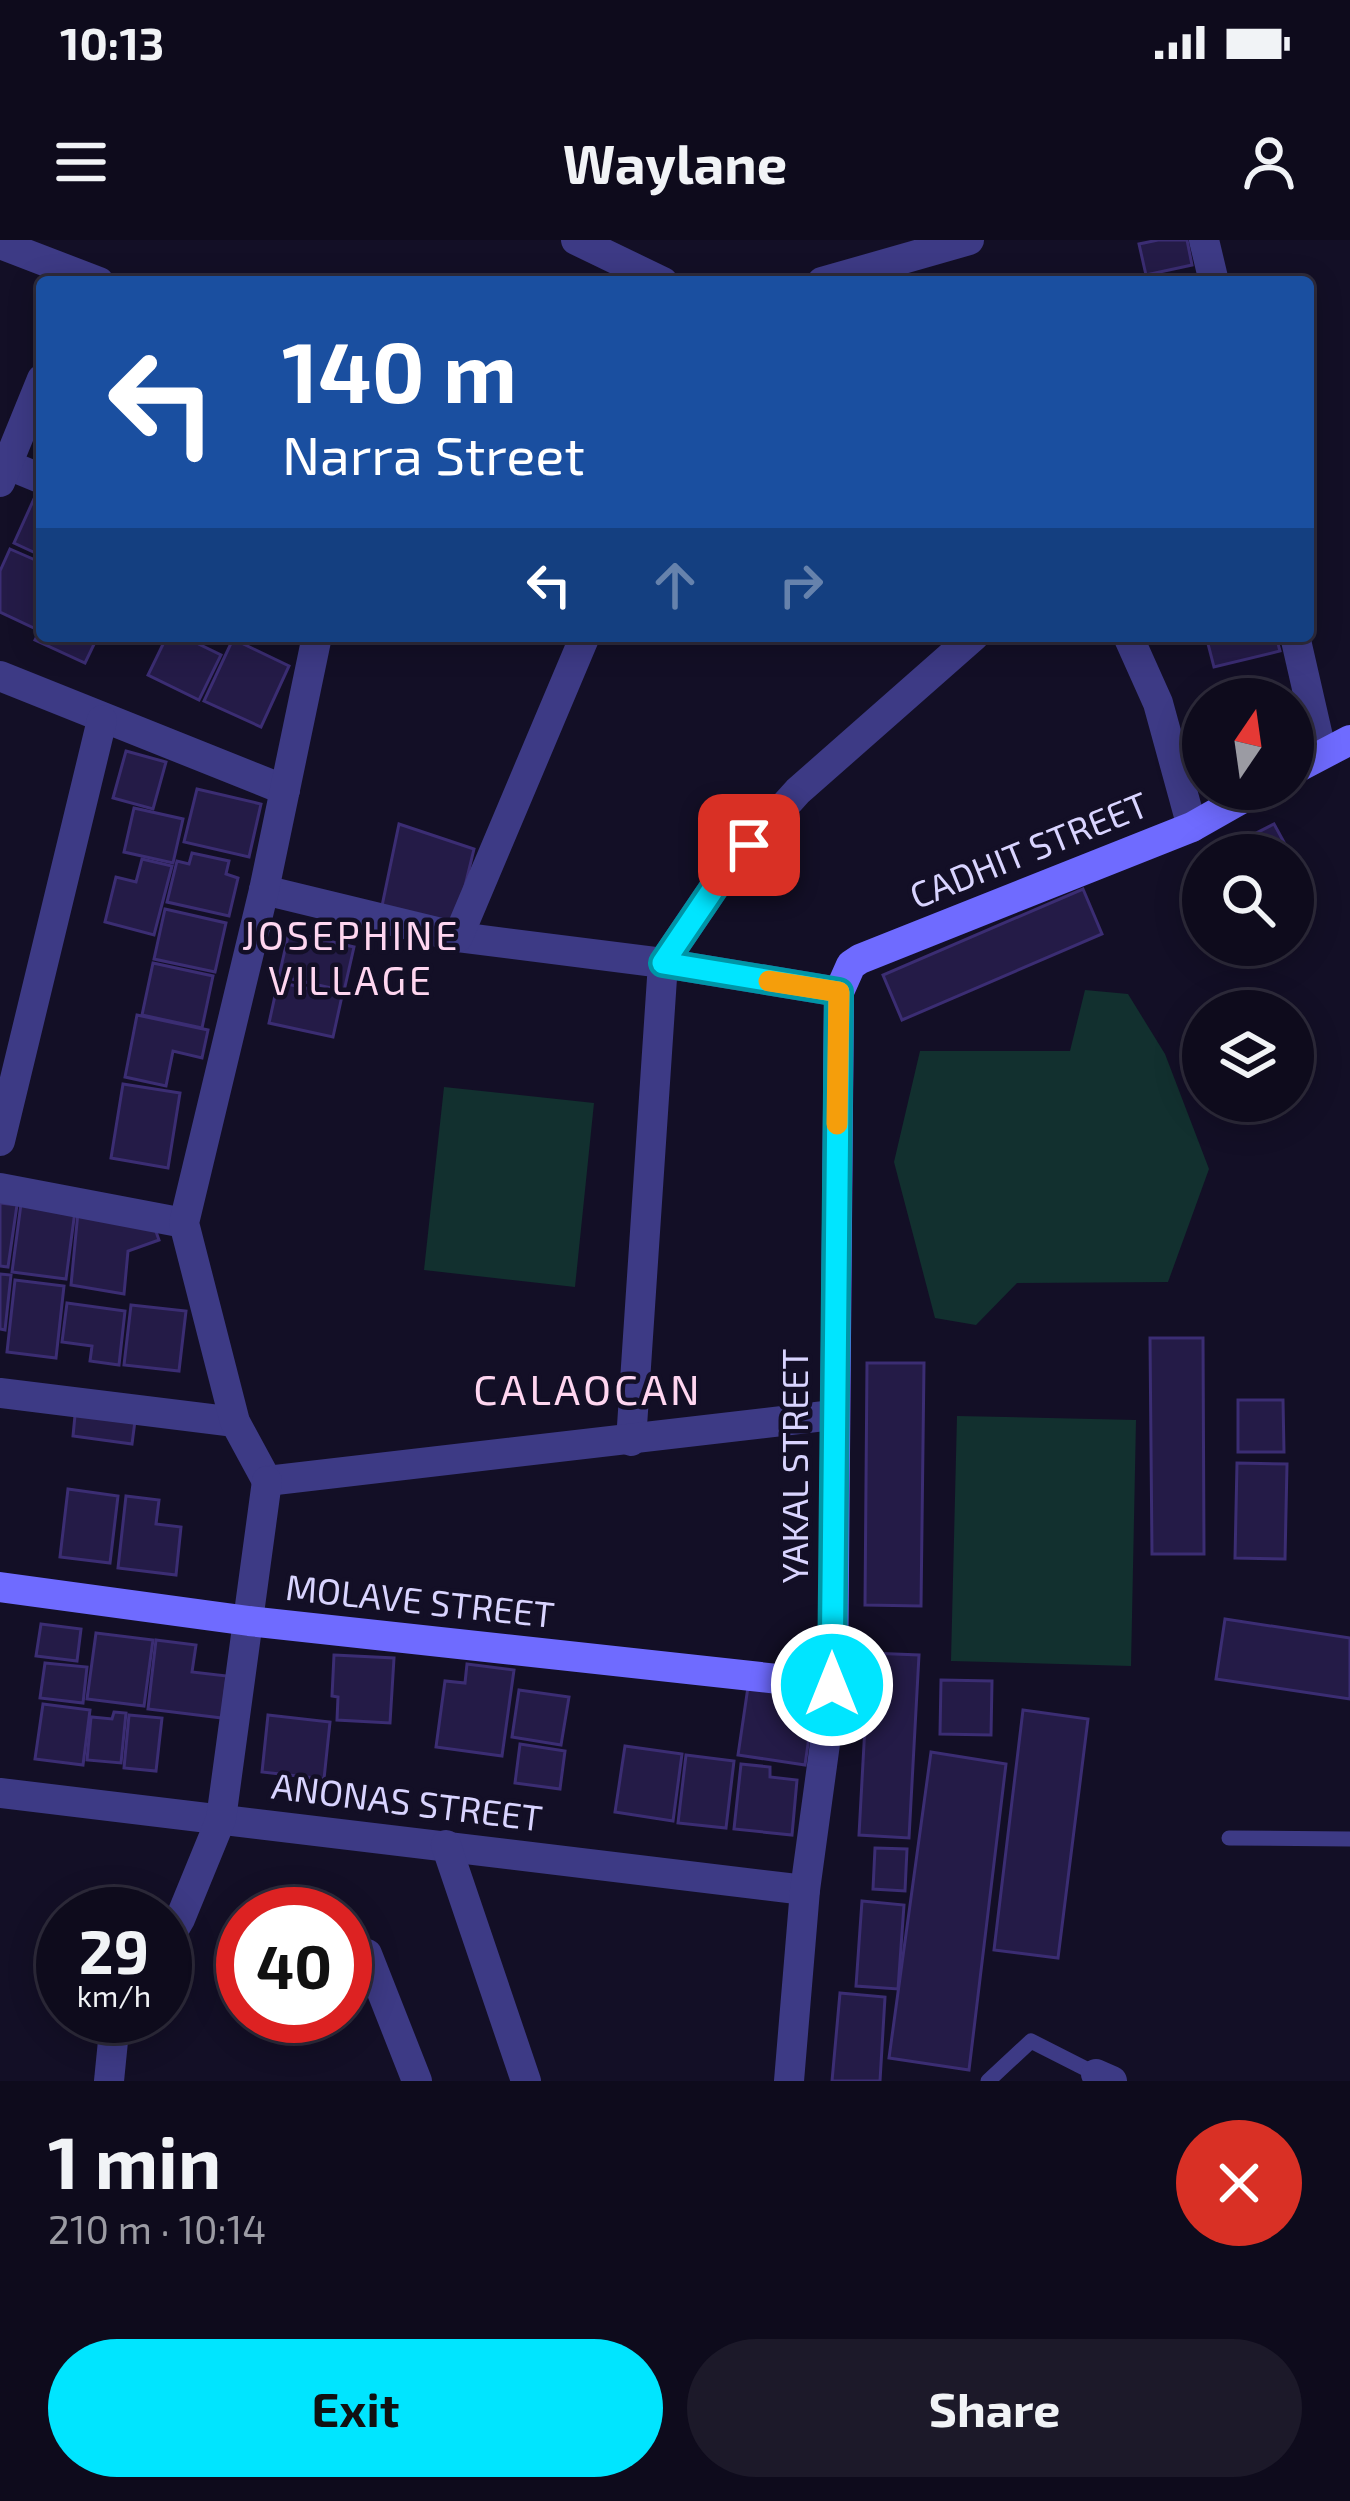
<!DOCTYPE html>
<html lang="en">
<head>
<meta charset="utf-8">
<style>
	body { margin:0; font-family:"Exo 2",sans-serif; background:#1c1929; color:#f1f3f6; height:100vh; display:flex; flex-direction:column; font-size:45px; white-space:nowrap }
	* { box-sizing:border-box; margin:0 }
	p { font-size:39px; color:#9b9ba3 }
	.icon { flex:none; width:66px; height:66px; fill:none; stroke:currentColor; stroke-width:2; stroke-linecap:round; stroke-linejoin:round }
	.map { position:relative; height:1841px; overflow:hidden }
	.side { display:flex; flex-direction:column; background:#0e0b1c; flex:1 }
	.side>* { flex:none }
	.hud { position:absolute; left:36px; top:36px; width:1278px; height:366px; border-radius:12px; box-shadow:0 6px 30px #0003,0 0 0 3px #2e2b3b; background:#1a4fa0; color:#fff; overflow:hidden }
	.needle { width:78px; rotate:13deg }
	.fabs { position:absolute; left:1182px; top:438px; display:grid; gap:24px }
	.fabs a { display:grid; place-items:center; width:132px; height:132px; border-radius:50%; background:#0e0b1c; box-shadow:0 6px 30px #0003,0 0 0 3px #2e2b3b; font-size:60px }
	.speed { position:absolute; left:36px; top:1647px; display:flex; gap:24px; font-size:60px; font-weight:700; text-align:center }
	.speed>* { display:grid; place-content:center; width:156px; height:156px; border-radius:50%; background:#0e0b1c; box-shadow:0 6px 30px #0003,0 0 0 3px #2e2b3b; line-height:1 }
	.speed small { font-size:30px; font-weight:400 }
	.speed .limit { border:18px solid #d22; background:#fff; color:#111 }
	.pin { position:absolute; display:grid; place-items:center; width:102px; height:102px; color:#fff; margin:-51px; border-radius:24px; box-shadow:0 6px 18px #0006 }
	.me { position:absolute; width:132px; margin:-66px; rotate:0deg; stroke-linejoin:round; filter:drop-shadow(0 0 9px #0008) }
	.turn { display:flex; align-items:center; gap:42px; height:252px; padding:0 48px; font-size:54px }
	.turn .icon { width:156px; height:156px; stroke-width:2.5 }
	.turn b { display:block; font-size:84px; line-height:102px }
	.lanes { display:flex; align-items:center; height:114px; padding:0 48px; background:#0003; justify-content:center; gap:60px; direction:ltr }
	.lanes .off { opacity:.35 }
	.round { display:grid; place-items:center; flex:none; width:126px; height:126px; border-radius:63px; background:#1c1929 }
	.overview { display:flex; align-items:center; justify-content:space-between; height:204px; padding:0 48px }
	h1 { font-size:72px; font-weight:700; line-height:90px }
	.action { display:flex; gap:24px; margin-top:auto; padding:24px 48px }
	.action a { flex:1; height:138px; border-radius:72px; background:#00e5ff; color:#111; font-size:48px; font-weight:700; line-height:138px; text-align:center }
	.action a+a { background:#1c1929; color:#f1f3f6 }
	.status { display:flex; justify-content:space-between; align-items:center; height:84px; padding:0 60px; background:#0e0b1c; direction:ltr }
	.status svg { height:33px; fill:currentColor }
	header { display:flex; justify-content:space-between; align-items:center; height:156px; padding:0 48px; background:#0e0b1c; font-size:54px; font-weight:700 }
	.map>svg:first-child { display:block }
</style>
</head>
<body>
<div class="status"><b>10:13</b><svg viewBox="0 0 49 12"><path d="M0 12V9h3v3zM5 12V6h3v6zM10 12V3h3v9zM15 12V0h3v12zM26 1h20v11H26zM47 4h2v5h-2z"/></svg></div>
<header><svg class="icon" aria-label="menu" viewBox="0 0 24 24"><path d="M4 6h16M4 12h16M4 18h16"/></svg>Waylane<svg class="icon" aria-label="person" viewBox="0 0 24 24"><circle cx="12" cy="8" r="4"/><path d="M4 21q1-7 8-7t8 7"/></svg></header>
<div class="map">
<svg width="1350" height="1841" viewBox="0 0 1350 1841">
	<rect width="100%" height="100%" fill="#130f26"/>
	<g fill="#12302f">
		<path d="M1085,750L1128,754L1165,814L1209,929L1168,1042L1017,1043L976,1085L935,1078L894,922L920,811H1070Z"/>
		<path d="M444,847L594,863L575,1047L424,1030Z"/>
		<path d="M957,1176L1136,1180L1131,1426L951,1421Z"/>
	</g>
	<g fill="#241b47" stroke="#3b2d73" stroke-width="3">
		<path d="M1158,0H1187L1192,25L1146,35L1139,4Z"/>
		<path d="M1177,35L1178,42H1140Z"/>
		<path d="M38,250L42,252V316L14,303Z"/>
		<path d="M10,309L42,323V376L36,389L0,372V331Z"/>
		<path d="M42,386V396H98L85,423L35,400Z"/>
		<path d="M167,396H182L221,415L199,460L148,435Z"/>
		<path d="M1206,396H1276L1280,411L1214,427Z"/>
		<path d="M233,399L289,426L261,487L204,461Z"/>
		<path d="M126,511L166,522L153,569L113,558Z"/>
		<path d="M197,549L261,564L249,617L184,602Z"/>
		<path d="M134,568L183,579L173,623L124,612Z"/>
		<path d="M399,584L474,609L455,687L382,666Z"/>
		<path d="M1274,584L1291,615H1213Z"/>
		<path d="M192,613L229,621L226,634L238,638L229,676L167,662L177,621L189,624Z"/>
		<path d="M142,619L172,626L154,695L105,682L116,637L136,642Z"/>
		<path d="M1083,649L1102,694L902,780L883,735Z"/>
		<path d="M165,669L226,683L215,732L154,719Z"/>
		<path d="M289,692L354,707L344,751L279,736Z"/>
		<path d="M153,723L213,736L202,788L142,775Z"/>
		<path d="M278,742L342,756L333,797L269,783Z"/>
		<path d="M137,775L208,790L202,818L173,811L166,846L125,837Z"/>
		<path d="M123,844L180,853L168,928L111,918Z"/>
		<path d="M0,963L17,965L8,1027L0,1026Z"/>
		<path d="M21,964L75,971L66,1039L12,1032Z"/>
		<path d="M78,972L153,983L159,1000L128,1011L124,1054L71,1045Z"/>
		<path d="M0,1034L11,1035L5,1090L0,1089Z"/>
		<path d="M15,1040L64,1046L56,1118L7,1112Z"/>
		<path d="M67,1063L125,1071L119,1125L90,1121L92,1106L62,1102Z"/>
		<path d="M131,1065L186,1071L179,1131L124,1125Z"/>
		<path d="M1150,1098H1203L1204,1314H1152Z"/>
		<path d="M867,1123H924L921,1366L865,1365Z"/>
		<path d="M1238,1160H1283L1284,1212H1238Z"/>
		<path d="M76,1165L136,1173L132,1204L73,1196Z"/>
		<path d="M1237,1223L1287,1224L1285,1319L1235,1318Z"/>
		<path d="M68,1249L118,1256L110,1323L60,1317Z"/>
		<path d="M126,1256L159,1260L156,1284L181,1287L176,1335L118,1328Z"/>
		<path d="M1225,1379L1350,1398V1459L1216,1439Z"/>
		<path d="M41,1384L81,1389L77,1421L36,1416Z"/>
		<path d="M96,1393L153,1400L144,1466L87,1459Z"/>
		<path d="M156,1400L196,1405L192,1432L227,1436L222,1478L148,1469Z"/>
		<path d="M869,1413L919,1415L909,1598L859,1595Z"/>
		<path d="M334,1415L394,1418L390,1483L337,1480L338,1457L332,1456Z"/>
		<path d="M45,1423L87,1427L83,1463L40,1458Z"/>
		<path d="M467,1424L514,1430L502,1516L436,1507L445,1441L465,1443Z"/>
		<path d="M941,1440L992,1441L991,1495L940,1494Z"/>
		<path d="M748,1447L777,1452L776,1463L813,1469L805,1525L738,1515Z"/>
		<path d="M519,1450L569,1457L561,1505L512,1497Z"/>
		<path d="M43,1464L90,1470L83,1525L35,1519Z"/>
		<path d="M1023,1470L1088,1479L1058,1718L994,1710Z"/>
		<path d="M114,1472L126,1473L121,1523L87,1520L91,1477L112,1479Z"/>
		<path d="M129,1475L162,1478L156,1531L124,1528Z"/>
		<path d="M268,1475L330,1482L324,1539L262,1532Z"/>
		<path d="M520,1504L565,1511L560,1549L515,1543Z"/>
		<path d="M625,1506L682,1514L673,1581L615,1572Z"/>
		<path d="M931,1512L1006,1524L969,1830L889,1818Z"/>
		<path d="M686,1515L734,1521L726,1588L678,1583Z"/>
		<path d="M741,1524L770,1527V1537L797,1540L792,1595L734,1589Z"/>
		<path d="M875,1608L907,1609L905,1651L873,1649Z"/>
		<path d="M862,1661L904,1665L898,1749L856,1746Z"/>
		<path d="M840,1753L885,1757L880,1841H832Z"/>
	</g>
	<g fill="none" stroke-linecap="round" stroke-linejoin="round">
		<g stroke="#3d3a85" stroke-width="15">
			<path d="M1229,1598L1350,1599"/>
			<path d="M988,1841L1031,1801L1096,1834"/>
		</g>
		<g stroke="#3d3a85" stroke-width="30">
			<path d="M576,0L663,42"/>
			<path d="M1204,0L1214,42"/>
			<path d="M0,4L99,42"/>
			<path d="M822,42L969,0"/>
			<path d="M8,225L42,239"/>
			<path d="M0,242L42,139"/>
			<path d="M1128,396L1158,463L1192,587"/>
			<path d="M1295,396L1322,514"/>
			<path d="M0,436L285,550"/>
			<path d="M264,650L458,697L663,723L839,752"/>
			<path d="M458,697L585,396"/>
			<path d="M0,901L102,480"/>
			<path d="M0,948L184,983"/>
			<path d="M0,1153L235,1182"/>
			<path d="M631,1201L663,723L724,633L798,551L974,396"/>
			<path d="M267,1241L235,1182L184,983L264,650L317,396"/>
			<path d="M267,1241L833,1175"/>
			<path d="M0,1553L805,1650"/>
			<path d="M446,1605L526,1841"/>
			<path d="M165,1705L180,1679L221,1579L267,1241"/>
			<path d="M367,1714L417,1841"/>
			<path d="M1096,1834L1112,1841"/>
			<path d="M109,1841L114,1791L123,1776"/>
			<path d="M789,1841L805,1650L833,1445"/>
		</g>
		<g stroke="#6f6bff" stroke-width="30">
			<path d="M1293,530L1350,500"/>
			<path d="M0,1347L249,1381L833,1445L839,752L851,725L860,719L1192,587L1259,549"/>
		</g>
	</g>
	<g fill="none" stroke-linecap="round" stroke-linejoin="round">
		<defs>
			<path id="route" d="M749,605L724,633L663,723L839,752L832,1445"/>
		</defs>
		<use href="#route" stroke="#0095a6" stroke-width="30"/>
		<use href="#route" stroke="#00e5ff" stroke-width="21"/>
		<path stroke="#f59e0b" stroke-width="21" d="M769,741L839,752L837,884"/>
	</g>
	<g text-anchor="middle" stroke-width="9" stroke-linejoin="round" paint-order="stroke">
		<g font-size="36" fill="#d9d4ff" stroke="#130f26">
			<text transform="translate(1029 610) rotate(-22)" y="13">CADHIT STREET</text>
			<text transform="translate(795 1226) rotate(-90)" y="13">YAKAL STREET</text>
			<text transform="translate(420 1361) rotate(6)" y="13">MOLAVE STREET</text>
			<text transform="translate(407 1562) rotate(7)" y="13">ANONAS STREET</text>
		</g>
		<g font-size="39" letter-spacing="3" fill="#ffd6f0" stroke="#130f26">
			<text x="351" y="710">JOSEPHINE<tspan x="351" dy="45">VILLAGE</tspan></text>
		</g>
		<g font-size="42" letter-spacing="3" fill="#ffd6f0" stroke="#130f26">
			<text x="588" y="1165">CALAOCAN</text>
		</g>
	</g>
</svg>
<div class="fabs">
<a><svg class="needle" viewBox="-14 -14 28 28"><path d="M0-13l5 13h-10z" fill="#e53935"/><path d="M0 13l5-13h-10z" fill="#9b9ba3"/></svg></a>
<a><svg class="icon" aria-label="search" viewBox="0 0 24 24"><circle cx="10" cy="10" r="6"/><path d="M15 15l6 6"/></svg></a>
<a><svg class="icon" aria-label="layers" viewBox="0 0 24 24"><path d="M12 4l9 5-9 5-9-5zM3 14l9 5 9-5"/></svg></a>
</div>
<div class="speed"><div>29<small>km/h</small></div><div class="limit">40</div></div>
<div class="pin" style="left:749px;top:605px;background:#d93025"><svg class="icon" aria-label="arrive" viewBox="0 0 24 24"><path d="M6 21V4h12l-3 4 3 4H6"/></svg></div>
<svg class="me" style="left:832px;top:1445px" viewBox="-20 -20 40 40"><circle r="17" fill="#00e5ff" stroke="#fff" stroke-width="3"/><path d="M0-11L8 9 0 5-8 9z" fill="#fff"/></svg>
<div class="hud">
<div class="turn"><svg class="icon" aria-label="left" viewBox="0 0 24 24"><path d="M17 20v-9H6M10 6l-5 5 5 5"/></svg><div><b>140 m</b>Narra Street</div></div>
<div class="lanes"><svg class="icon" aria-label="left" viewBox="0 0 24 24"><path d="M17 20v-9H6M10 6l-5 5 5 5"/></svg><svg class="icon off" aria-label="ahead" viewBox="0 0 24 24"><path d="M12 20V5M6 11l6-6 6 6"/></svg><svg class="icon off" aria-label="right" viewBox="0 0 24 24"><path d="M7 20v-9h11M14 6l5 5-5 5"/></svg></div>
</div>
</div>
<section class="side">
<div class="overview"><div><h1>1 min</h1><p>210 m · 10:14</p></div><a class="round" style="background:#d93025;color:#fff"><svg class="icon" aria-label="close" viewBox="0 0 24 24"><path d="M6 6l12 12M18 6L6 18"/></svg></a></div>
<div class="action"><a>Exit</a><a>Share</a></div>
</section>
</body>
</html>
